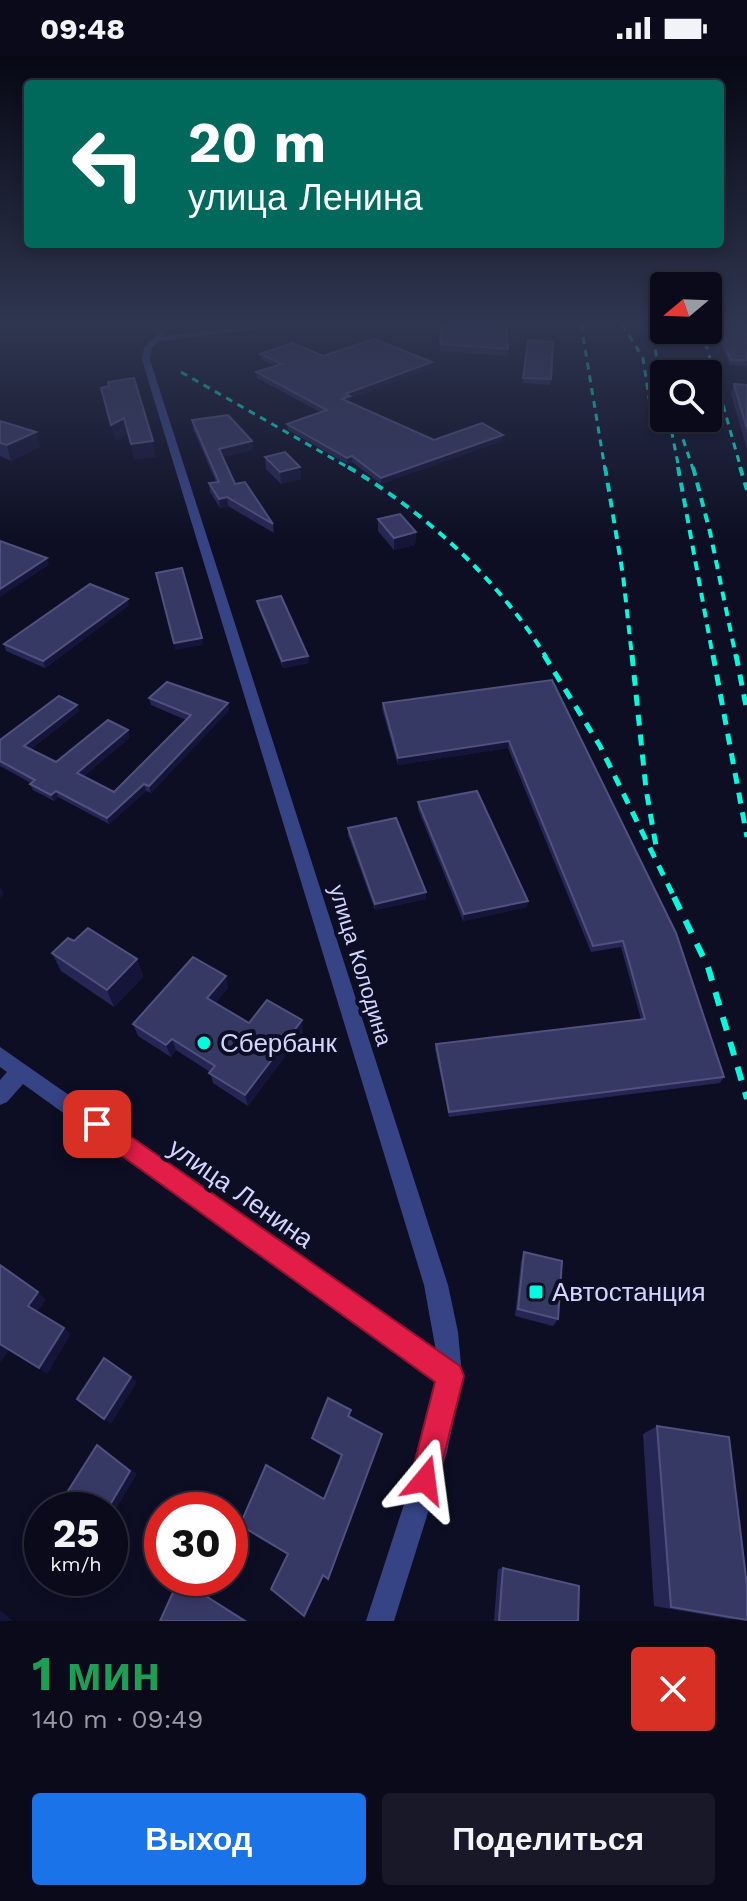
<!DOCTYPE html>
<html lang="ru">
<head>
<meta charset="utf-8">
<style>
	body { margin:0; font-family:"Work Sans",sans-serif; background:#181828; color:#f1f3f6; height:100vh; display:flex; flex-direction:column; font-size:30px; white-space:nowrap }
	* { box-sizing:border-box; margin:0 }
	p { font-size:26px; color:#999aa3 }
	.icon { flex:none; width:44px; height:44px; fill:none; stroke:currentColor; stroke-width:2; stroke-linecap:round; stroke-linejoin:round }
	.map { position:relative; height:1565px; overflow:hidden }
	.sheet { display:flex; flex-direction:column; background:#0a0a1b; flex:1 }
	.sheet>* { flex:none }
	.top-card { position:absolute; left:24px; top:24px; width:700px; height:168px; border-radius:8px; box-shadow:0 4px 12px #0003,0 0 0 2px #2a2b3a; background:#00695c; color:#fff; overflow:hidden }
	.needle { width:52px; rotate:251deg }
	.fabs { position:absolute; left:650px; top:216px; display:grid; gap:16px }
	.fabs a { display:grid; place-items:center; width:72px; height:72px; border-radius:8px; background:#0a0a1b; box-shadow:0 4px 12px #0003,0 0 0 2px #2a2b3a; font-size:40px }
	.speed { position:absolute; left:24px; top:1436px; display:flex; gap:16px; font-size:40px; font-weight:700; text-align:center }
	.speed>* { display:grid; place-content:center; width:104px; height:104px; border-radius:50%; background:#0a0a1b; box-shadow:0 4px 12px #0003,0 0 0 2px #2a2b3a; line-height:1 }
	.speed small { font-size:20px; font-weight:400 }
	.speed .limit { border:12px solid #d22; background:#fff; color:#111 }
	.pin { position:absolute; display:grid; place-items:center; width:68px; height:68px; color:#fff; margin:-34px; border-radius:16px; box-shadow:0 4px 12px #0006 }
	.me { position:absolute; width:88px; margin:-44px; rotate:16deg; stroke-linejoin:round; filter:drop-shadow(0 0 6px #0008) }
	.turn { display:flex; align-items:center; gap:28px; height:168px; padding:0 32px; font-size:36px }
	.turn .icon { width:104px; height:104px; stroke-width:2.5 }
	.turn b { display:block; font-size:56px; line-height:68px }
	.round { display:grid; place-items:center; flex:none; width:84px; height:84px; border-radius:8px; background:#181828 }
	.overview { display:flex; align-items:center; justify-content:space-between; height:136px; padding:0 32px }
	h1 { font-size:48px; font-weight:700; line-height:60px; color:#1e9e55 }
	.action { display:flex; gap:16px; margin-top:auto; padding:16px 32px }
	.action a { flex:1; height:92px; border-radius:8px; background:#1a73e8; color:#fff; font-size:32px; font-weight:700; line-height:92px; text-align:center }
	.action a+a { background:#181828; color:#f1f3f6 }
	.status { display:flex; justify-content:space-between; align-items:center; height:56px; padding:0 40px; background:#0a0a1b; direction:ltr }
	.status svg { height:22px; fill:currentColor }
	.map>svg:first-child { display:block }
</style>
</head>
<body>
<div class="status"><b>09:48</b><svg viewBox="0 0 49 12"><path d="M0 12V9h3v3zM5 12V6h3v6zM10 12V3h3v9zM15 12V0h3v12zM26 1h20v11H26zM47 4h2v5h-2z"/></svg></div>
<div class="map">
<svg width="747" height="1565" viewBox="0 0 747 1565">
	<rect width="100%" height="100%" fill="#0d0e24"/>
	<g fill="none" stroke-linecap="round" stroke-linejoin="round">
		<path fill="#364486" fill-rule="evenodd" d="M135,268H145L166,275L165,280L196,277L205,273L209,275L278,268H299L159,285L152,292L150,304L448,1229L458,1276L462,1320L447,1396L394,1565H366L421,1396L437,1325L23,1028L7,1046L0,1049V1024L7,1016L0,1011V991L436,1295L424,1229L142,304L144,291L158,278Z"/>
		<g stroke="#00fcdf" stroke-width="3" stroke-dasharray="7 6" stroke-linecap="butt">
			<path d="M581,268L605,413"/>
			<path d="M622,268L643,302L653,368"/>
			<path d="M650,268L664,337"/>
			<path d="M702,274L741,413"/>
			<path d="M181,316L351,413"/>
			<path d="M669,362L679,413"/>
			<path d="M679,371L693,413"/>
		</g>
		<g stroke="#00fcdf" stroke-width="4" stroke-dasharray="9 7" stroke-linecap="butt">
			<path d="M348,411C425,456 499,524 546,601"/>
			<path d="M605,411L623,519L632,601"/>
			<path d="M678,411L713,601"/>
			<path d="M693,411L710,476L736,601"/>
			<path d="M740,411L747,434"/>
		</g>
		<g stroke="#00fcdf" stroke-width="5" stroke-dasharray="11 9" stroke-linecap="butt">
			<path d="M544,599L600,690L675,843"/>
			<path d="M632,599L646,733L656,790"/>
			<path d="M713,599L747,781"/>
			<path d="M736,599L747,655"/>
		</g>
		<path stroke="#00fcdf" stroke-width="6" stroke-dasharray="14 12" stroke-linecap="butt" d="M674,841L708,911L747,1043"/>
	</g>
	<g fill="#252653">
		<path d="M441,268L508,293L507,300L440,295Z"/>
		<path d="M712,268H744L747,273V310L730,309Z"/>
		<path d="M528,284L553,286L550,329L523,327Z"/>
		<path d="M260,298L432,306V312L350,342V346L434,384L502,385L381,428L352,406L347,408L288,374L287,368L320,356L257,322L256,316L275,310L261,304Z"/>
		<path d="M734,328L747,329V393L731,338Z"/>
		<path d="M192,364L252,385L253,394L222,401L235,428L273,468L274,477L228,450L220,452L210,436L209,427L216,426L193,373Z"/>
		<path d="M0,365L36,376L40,391L11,405L0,400Z"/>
		<path d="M265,401L300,411L301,423L281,428L266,413Z"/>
		<path d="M378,463L416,476L415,489L394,494L378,475Z"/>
		<path d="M257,545L308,600L309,607L283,612L258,551Z"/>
		<path d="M129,549L45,612L6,595L4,588Z"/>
		<path d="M552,624L724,1021L720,1027L449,1061L435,993L436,988L641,963L621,891L591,896L508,692L398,709L382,653L383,647Z"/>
		<path d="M149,642L228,647L229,654L151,737L146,735L109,768L58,741L54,745L33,734L30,728L31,727L0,710V684L77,649L79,655L31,693L56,706L130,681L84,720L114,736L186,664L151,649Z"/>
		<path d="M418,746L528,845L527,851L463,865L418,753Z"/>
		<path d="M348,772L426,843L375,854L348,779Z"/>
		<path d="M74,885L137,903L143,921L114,951L61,915L52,897Z"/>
		<path d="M228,932L215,947L249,967L303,976L248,1050L213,1027L210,1016L176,994L171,1001L138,980L133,968Z"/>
		<path d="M524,1196L558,1263L553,1270L515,1260L521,1205Z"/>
		<path d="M351,1354L350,1361L381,1380L329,1523L324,1520L305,1560L324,1443L341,1400L313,1384L312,1382Z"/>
		<path d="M657,1370L747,1564L730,1563L654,1550L643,1378Z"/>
		<path d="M503,1512L578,1565H494L498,1513Z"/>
	</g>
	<g fill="#141538">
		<path d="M400,268H418L400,271Z"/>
		<path d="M432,306V312L350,342V346L342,349L345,338Z"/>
		<path d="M124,362L128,378L115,385L111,369Z"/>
		<path d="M36,376L40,391L11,405L7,389Z"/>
		<path d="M503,379L502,385L381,428V422Z"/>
		<path d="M153,385L156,401L134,404L131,388Z"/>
		<path d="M252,385L253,394L220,402L219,393Z"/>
		<path d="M352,400V406L347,408V402Z"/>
		<path d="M300,411L301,423L281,428L280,416Z"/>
		<path d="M227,441L228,450L220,452L219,443Z"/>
		<path d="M416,476L415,489L394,494V482Z"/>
		<path d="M47,502L49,509L0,541V533Z"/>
		<path d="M128,543L129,549L45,612L43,605Z"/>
		<path d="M202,582L203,589L175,594L174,587Z"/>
		<path d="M308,600L309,607L283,612L282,605Z"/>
		<path d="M228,647L229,654L151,737L149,730Z"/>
		<path d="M77,649L79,655L27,696L24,690Z"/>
		<path d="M128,674L130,681L80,723L77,717Z"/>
		<path d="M509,685L508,692L398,709V702Z"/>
		<path d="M144,728L146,735L109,768L107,762Z"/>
		<path d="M56,735L58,741L54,745L51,739Z"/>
		<path d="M0,832H1L4,838L0,842Z"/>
		<path d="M426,836V843L375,854V848Z"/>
		<path d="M528,845L527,851L463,865L464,858Z"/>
		<path d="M137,903L143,921L114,951L107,934Z"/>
		<path d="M226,920L228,932L210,954L207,942Z"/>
		<path d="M302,964L303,976L248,1050L245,1039Z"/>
		<path d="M172,983L176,994L171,1001L166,989Z"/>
		<path d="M38,1236L46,1244L36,1257L28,1250Z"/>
		<path d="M64,1272L71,1278L47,1318L39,1312Z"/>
		<path d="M0,1288L9,1294L0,1307Z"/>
		<path d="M131,1321L137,1326L111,1368L104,1363Z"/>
		<path d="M382,1378L381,1380L329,1523H328Z"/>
		<path d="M97,1389L104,1393L137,1418L110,1463V1454H107Z"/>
		<path d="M179,1523H181L248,1565H245Z"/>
		<path d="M0,1554L13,1565H0Z"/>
	</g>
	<g fill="#373965" stroke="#50517e" stroke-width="2">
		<path d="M441,268H506L508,293L440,288Z"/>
		<path d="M715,268H744L747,273V304H731Z"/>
		<path d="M374,283L432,306L345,338L350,340L342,343L434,384L482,367L503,379L381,422L352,400L347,402L287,368L327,354L256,316L282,308L260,298L293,287L323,300Z"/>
		<path d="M528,284L553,286L551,323L523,322Z"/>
		<path d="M134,322L153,385L131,388L124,362L111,369L101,332L109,330L108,326Z"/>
		<path d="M734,328L747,329V373Z"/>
		<path d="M228,359L252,385L219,393L235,428L245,426L273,468L227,441L219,443L209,427L219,426L192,364Z"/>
		<path d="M0,365L36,376L7,389L0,387Z"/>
		<path d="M285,396L300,411L280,416L265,401Z"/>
		<path d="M400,458L416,476L394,482L378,463Z"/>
		<path d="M0,485L47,502L0,533Z"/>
		<path d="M182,512L202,582L174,587L156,517Z"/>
		<path d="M90,528L128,543L43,605L4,588Z"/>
		<path d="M281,540L308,600L282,605L257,545Z"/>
		<path d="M552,624L676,877L724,1021L449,1056L436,988L645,963L623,885L593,890L509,685L398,702L383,647Z"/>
		<path d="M167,626L228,647L149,730L144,728L107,762L56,735L51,739L30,728L35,724L0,705V684L59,640L77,649L24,690L56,706L108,664L128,674L77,717L114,736L191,659L149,642Z"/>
		<path d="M477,735L528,845L464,858L418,746Z"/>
		<path d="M396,762L426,836L375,848L348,772Z"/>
		<path d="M88,872L137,903L107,934L52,897L68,882L74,885Z"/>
		<path d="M193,901L226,920L207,942L249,967L267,944L302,964L245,1039L209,1017L215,1010L172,983L166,989L133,968Z"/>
		<path d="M524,1196L562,1205L558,1263L518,1253Z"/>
		<path d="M0,1209L38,1236L28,1250L64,1272L39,1312L0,1288Z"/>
		<path d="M104,1302L131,1321L104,1363L77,1343Z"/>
		<path d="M328,1342L351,1354L348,1360L382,1378L328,1523L323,1519L304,1560L271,1533L288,1498L240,1469L266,1409L324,1443L342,1399L312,1382Z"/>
		<path d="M657,1370L729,1381L747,1530V1564L671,1551Z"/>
		<path d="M97,1389L130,1415L107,1454H65L59,1449Z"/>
		<path d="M503,1512L579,1530L578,1565H499Z"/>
		<path d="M179,1523L245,1565H160Z"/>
	</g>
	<linearGradient id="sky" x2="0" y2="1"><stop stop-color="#070814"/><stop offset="0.55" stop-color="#2f3650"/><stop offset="1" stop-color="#2f3650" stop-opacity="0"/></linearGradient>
	<rect width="747" height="487" fill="url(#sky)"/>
	<path fill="#e11d48" stroke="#92132f" stroke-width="2" d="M97,1057L460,1310L464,1320L435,1435L425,1439L414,1435L410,1424L435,1326L89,1076L85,1068L89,1060Z"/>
	<g fill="#00fcdf" stroke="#0d0e24" stroke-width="3">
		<circle cx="204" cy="987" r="8"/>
		<rect x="528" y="1228" width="16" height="16" rx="4"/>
	</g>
	<g text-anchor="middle" stroke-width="8" stroke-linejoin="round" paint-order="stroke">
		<g font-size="22" fill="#d1d5ff" stroke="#0d0e24">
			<text transform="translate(361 909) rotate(73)" y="8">улица Колодина</text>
		</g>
		<g font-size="26" fill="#d1d5ff" stroke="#0d0e24" text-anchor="start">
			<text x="220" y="996">Сбербанк</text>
			<text x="552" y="1245">Автостанция</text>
		</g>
		<g font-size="26" fill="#d1d5ff" stroke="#0d0e24">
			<text transform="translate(241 1137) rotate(35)" y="9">улица Ленина</text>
		</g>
	</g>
</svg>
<div class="fabs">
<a><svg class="needle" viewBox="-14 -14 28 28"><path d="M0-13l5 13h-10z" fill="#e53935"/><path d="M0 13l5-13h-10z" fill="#999aa3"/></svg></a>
<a><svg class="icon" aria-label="search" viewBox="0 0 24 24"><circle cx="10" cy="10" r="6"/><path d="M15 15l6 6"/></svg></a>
</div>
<div class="speed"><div>25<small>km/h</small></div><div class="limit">30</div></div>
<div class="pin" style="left:97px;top:1068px;background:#d93025"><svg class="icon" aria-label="arrive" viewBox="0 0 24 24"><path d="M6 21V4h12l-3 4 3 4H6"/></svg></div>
<svg class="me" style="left:425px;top:1424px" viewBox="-20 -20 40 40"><path d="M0-17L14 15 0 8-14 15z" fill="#e11d48" stroke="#fff" stroke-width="4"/></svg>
<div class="top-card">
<div class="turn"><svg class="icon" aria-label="left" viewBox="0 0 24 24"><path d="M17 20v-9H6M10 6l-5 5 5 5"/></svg><div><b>20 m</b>улица Ленина</div></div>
</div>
</div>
<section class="sheet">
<div class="overview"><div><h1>1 мин</h1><p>140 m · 09:49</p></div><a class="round" style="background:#d93025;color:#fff"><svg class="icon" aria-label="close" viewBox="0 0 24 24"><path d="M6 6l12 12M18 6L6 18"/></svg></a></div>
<div class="action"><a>Выход</a><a>Поделиться</a></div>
</section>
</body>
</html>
